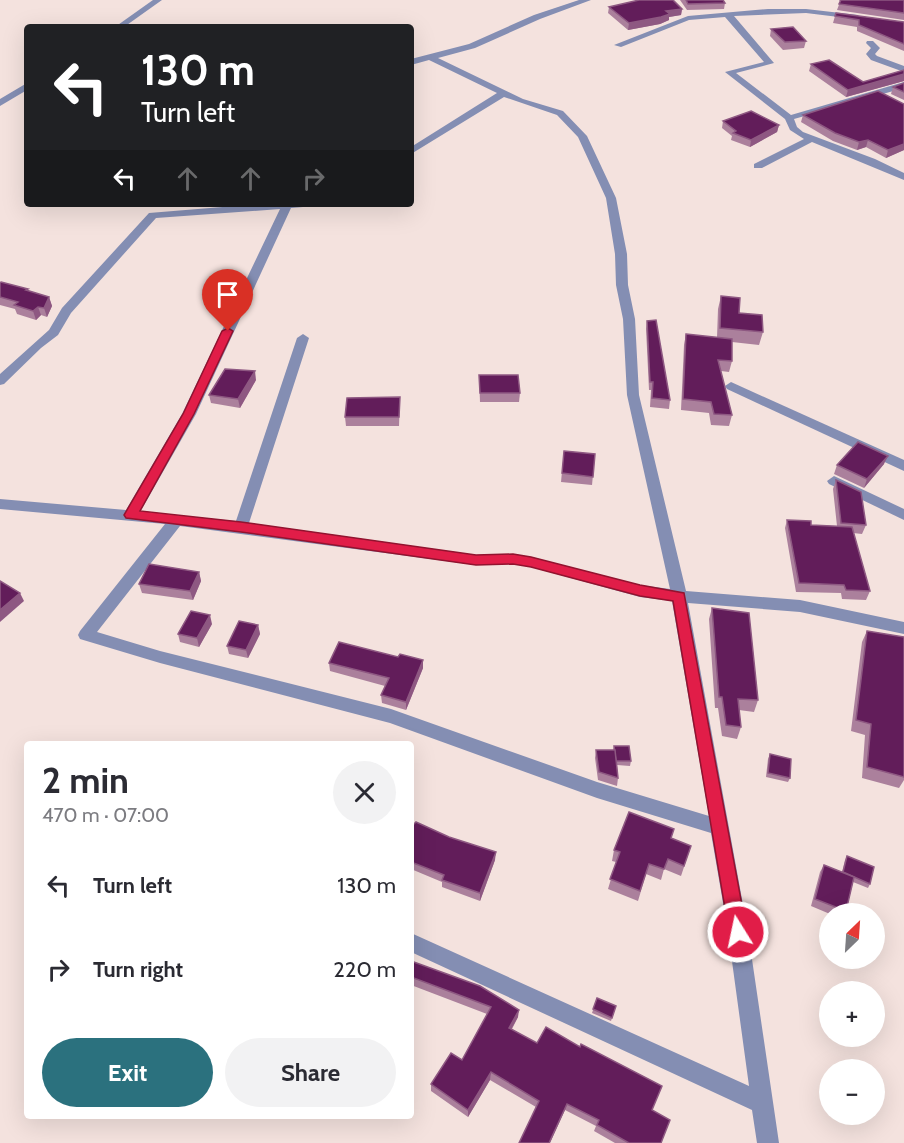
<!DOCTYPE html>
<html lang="en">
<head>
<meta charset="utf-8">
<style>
	body { margin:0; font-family:Cabin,sans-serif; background:#f2f2f3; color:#2b2b33; height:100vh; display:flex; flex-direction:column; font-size:22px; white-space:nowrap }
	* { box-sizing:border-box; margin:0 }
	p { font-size:20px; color:#7c7c81 }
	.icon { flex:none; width:33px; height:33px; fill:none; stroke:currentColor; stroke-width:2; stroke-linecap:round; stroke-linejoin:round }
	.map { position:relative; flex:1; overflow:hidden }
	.side { position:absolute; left:24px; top:741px; width:390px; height:378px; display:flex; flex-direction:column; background:#fff; border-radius:6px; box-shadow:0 6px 24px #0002 }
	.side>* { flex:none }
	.hud { position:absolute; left:24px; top:24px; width:390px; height:183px; border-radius:6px; box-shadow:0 6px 24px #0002; background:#202124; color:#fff; overflow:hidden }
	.needle { width:39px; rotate:25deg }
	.buttons { position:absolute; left:819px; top:903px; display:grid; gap:12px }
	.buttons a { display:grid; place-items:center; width:66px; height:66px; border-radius:50%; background:#fff; box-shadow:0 6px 24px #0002; font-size:30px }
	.pin { position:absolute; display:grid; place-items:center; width:51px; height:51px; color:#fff; margin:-62px -26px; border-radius:50% 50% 50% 0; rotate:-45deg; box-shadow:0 0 6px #0007 }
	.pin .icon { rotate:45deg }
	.me { position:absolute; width:66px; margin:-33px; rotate:350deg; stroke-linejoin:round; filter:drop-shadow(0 0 4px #0008) }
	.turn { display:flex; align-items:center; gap:21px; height:126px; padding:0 18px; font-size:27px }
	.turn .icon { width:78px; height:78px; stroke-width:2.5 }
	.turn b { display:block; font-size:42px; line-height:51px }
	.lanes { display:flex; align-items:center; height:57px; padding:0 18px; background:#0003; justify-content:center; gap:30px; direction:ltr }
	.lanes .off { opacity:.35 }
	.round { display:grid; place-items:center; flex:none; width:63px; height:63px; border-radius:32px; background:#f2f2f3 }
	.summary { display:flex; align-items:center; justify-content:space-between; height:102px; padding:0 18px }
	h1 { font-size:36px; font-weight:800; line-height:45px }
	.primary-button { display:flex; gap:12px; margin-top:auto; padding:12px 18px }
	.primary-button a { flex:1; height:69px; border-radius:36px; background:#2b717e; color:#fff; font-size:24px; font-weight:800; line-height:69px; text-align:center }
	.primary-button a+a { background:#f2f2f3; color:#2b2b33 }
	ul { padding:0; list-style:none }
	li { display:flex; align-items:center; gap:18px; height:84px; padding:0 18px }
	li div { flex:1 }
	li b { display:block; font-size:22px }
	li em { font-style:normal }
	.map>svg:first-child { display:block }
</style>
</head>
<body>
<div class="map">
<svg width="904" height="1143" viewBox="0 0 904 1143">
	<rect width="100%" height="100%" fill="#f4e2de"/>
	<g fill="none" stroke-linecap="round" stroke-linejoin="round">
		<g fill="#848eb3" fill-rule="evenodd">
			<path d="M153,0H162L124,27H115Z"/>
			<path d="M579,0H591L540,19L475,48L438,58L523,99L563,111L587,136L616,198L627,254L628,285L635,319L639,395L686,591L800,600L904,622V634L800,612L688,603L748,932L779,1143H757L752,1110L411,952V933L749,1086L728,932L711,833L597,798L390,723L160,663L80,639L78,635L80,631L165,524L0,509V499L126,510L182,414L280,209L156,218L71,313L58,335L41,348L4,384L0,385V374L49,330L62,308L149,213L260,204H308L303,207L291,208L196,414L140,512L236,521L297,338L303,334L309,338L249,523L476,555L513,554L531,557L640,585L670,589L627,395L623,319L616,285L615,254L606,198L578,137L557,115L504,97L411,154V147L497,93L429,60L411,65V59L469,44L534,15ZM180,526L476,565L513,564L531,567L640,597L672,601L709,816L597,782L391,709L160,651L97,632Z"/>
			<path d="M768,9H806L858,15L859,17L855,19L806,13L734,16L774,63L736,73L791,115L904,82V88L794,119L797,127L803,132L875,159L904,173V180L812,142L762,168H754V164L804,139L790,130L785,119L725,72L764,62L725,17L689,20L621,47L614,45L688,16Z"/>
			<path d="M867,41H873L880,48L875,54L877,56L904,66V72L871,60L866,54L871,48L866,43Z"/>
			<path d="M27,83V90L0,106V99Z"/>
			<path d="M731,382L904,460V471L727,389L725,386Z"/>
			<path d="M834,476L904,509V520L829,484L827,481Z"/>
		</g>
	</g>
	<g fill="#ab809c">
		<path d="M680,0H723L725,3L724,9L687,10Z"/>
		<path d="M839,0H904V20L837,10L840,2Z"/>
		<path d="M609,7L682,9L681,15L669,17V20L660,24L628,30L608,13Z"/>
		<path d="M835,16L904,22V51L857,31V27L833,23Z"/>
		<path d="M771,29L806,41L804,48L783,50L770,36Z"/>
		<path d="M811,64L863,82L904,70V81L846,97L809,71Z"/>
		<path d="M904,83V100L891,94L893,87Z"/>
		<path d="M904,104V150L886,158L866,147L857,150L833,141L801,122L803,115Z"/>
		<path d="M723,121L779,125L777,132L750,147L731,140L732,136L722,128Z"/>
		<path d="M0,283L49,297L52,306L47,317L41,315L36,320L17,314L15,309L0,305Z"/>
		<path d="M721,296L763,332L759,345L732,342V361L729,372L721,371L732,415L729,426L711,425L709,413L681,410L684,345L686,334L717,338L718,309Z"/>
		<path d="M647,321L670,400L669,409L650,407L651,390H649L646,329Z"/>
		<path d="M479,375L520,393L519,402H480Z"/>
		<path d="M256,380L240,408L211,403L209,395Z"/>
		<path d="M400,397L399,426H346L345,417Z"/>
		<path d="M564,451L595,454L592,485L561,482Z"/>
		<path d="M884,464L864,488L834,474L837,465Z"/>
		<path d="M836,480L866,525L862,534L853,533L870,591L866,600L842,599L841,593L796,592L785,528L787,520L811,525L837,526L833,489Z"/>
		<path d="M199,572L201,581L193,600L142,593L139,584Z"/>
		<path d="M712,608L758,700L754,712L739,710L741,727L737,739L722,736L718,708H715L709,619Z"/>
		<path d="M212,624L199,647L180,642L178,634Z"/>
		<path d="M258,625L260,634L248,658L229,654L227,646Z"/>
		<path d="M867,631L904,637V780L899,788L862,778L865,735L851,731L862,642Z"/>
		<path d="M329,663L423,668L406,710L382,703L381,695L385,686L330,671Z"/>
		<path d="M614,746L631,761L630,766L617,765L618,778L617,786L598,780L595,758L596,750H613Z"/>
		<path d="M770,754L790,778L788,782L766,777L768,759Z"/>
		<path d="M411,823L495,860L480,901L442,887V882L411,869Z"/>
		<path d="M671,838L691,846L681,876L664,869L661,880L646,874L638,901L608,889L616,862L612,861L614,850Z"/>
		<path d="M847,856L870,884L868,888L853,882L846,911L845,914H830L811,906L820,872L824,865L842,872L845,860Z"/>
		<path d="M411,961L518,1017L512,1029L652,1110L661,1143H615L594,1131L596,1126L565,1110L536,1107L490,1080L468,1117L431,1091V1084L462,1060L487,1014L411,985Z"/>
		<path d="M597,998L616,1006L611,1021L592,1013Z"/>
	</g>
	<g fill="#8e5882">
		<path d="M682,9L681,15L669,17V20L660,24L628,30L629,23L666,11Z"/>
		<path d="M904,74V81L846,97L848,90Z"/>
		<path d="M779,125L777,132L750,147L751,140Z"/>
		<path d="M868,140L866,147L857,150L859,142Z"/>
		<path d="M904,144V150L886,158L888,150Z"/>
		<path d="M49,297L52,306L47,317L44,308Z"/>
		<path d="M38,307L41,315L36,320L33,311Z"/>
		<path d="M255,371L256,380L240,408L238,399Z"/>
		<path d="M888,456L884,464L864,488L867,479Z"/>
		<path d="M199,572L201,581L193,600L190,591Z"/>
		<path d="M20,593L24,601L0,622V610Z"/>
		<path d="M210,615L212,624L199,647L197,638Z"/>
		<path d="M258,625L260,634L248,658L246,650Z"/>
		<path d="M423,660V668L406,710V702Z"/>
		<path d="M496,852L495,860L480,901V893Z"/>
		<path d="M519,1010L518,1017L508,1035L509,1028Z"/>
		<path d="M491,1072L490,1080L468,1117V1110Z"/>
		<path d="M567,1104L565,1110L550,1143H549Z"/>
	</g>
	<g fill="#621d5a" stroke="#8e5882" stroke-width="1.5">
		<path d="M639,0H673L682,9L666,11L670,14L661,17L629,23L609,7Z"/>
		<path d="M686,0H723L725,3L688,4Z"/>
		<path d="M841,0H904V13L839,4Z"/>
		<path d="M836,13L904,22V44L859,25V20L835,16Z"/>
		<path d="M793,27L806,41L785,42L771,29Z"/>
		<path d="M829,60L863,82L904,70V74L848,90L811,64Z"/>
		<path d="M904,83V92L893,87Z"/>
		<path d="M878,91L904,104V144L888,150L868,140L859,142L835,133L803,115Z"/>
		<path d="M751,111L779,125L751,140L733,133L736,131L723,121Z"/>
		<path d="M1,282L28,289L26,290L49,297L44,308L38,307L33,311L14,305L18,302L0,297V283Z"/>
		<path d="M721,296L740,298L739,313L762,315L763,332L720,328Z"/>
		<path d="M656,320L670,400L652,398L653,382H650L647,321Z"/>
		<path d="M686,334L732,339V361L718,360L732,415L714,414L711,402L683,399Z"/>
		<path d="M225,369L255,371L238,399L209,395Z"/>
		<path d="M479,375H518L520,393H480Z"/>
		<path d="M400,397L399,417H345L347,398Z"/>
		<path d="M858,442L888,456L867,479L837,465Z"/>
		<path d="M564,451L595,454L593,477L562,473Z"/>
		<path d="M836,480L861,492L866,525L841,523Z"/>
		<path d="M787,520L811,521V525L852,527L870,591L846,590L844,585L799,583Z"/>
		<path d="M149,564L199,572L190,591L139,584Z"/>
		<path d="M0,581L20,593L0,610Z"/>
		<path d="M712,608L749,613L758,700L738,699L741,727L726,725L722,697H719Z"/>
		<path d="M191,611L210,615L197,638L178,634Z"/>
		<path d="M239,621L258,625L246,650L227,646Z"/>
		<path d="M867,631L904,637V777L867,767L871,724L856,720Z"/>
		<path d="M339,642L398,657L400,654L423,660L406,702L381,695L389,678L329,663Z"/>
		<path d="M614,746H629L631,761H616Z"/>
		<path d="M596,750H615L618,778L599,772Z"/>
		<path d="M770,754L791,759L790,778L768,773Z"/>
		<path d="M629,812L674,829L671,838L691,846L684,866L668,859L664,869L649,864L640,891L610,879L620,852L614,850Z"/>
		<path d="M416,822L449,837L496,852L480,893L442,880L444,875L411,862V823L414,824Z"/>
		<path d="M847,856L874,867L870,884L843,872Z"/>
		<path d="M824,865L854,877L846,911L815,899Z"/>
		<path d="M411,961L480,986L519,1010L509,1028L537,1043L546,1027L580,1047L581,1044L662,1086L652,1110L670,1120L661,1143H629L597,1125L599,1120L567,1104L549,1143H519L539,1101L491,1072L468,1110L431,1084L451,1053L462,1060L491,1007L411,977Z"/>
		<path d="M597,998L616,1006L612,1018L593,1009Z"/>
	</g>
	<path fill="#e11d48" stroke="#92132f" stroke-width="1.5" d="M228,328L233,331L194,414L140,511L241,522L476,555L513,554L531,557L640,585L684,593L747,932L744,938L738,940L732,938L729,932L673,601L640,596L531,567L513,564L476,565L241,532L126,518L124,515L183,414L222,331Z"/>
</svg>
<div class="buttons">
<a><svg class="needle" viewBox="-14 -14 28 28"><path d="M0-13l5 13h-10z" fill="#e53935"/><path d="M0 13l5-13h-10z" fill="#7c7c81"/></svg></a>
<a>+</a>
<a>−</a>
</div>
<div class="pin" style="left:228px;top:331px;background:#d93025"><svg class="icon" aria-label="arrive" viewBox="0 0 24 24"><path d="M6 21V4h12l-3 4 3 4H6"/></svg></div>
<svg class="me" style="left:738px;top:932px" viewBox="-20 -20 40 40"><circle r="17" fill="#e11d48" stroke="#fff" stroke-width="3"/><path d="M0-11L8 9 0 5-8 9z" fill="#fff"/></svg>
<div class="hud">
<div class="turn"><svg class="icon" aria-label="left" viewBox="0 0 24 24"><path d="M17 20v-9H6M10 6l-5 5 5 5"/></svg><div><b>130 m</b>Turn left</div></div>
<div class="lanes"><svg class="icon" aria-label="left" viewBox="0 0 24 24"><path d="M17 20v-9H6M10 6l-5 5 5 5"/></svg><svg class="icon off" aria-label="ahead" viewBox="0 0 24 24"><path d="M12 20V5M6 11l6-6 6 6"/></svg><svg class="icon off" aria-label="ahead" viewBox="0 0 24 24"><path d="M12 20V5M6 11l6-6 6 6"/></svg><svg class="icon off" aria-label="right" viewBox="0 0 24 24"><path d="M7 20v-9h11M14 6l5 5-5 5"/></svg></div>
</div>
<section class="side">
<div class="summary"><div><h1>2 min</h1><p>470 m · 07:00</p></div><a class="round"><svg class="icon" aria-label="close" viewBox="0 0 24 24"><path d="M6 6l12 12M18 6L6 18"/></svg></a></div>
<ul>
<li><svg class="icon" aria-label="left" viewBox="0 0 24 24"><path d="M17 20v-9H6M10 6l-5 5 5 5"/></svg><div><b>Turn left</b></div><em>130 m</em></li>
<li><svg class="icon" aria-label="right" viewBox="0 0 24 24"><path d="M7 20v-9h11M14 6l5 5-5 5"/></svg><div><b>Turn right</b></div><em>220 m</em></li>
</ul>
<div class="primary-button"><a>Exit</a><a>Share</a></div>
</section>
</div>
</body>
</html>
